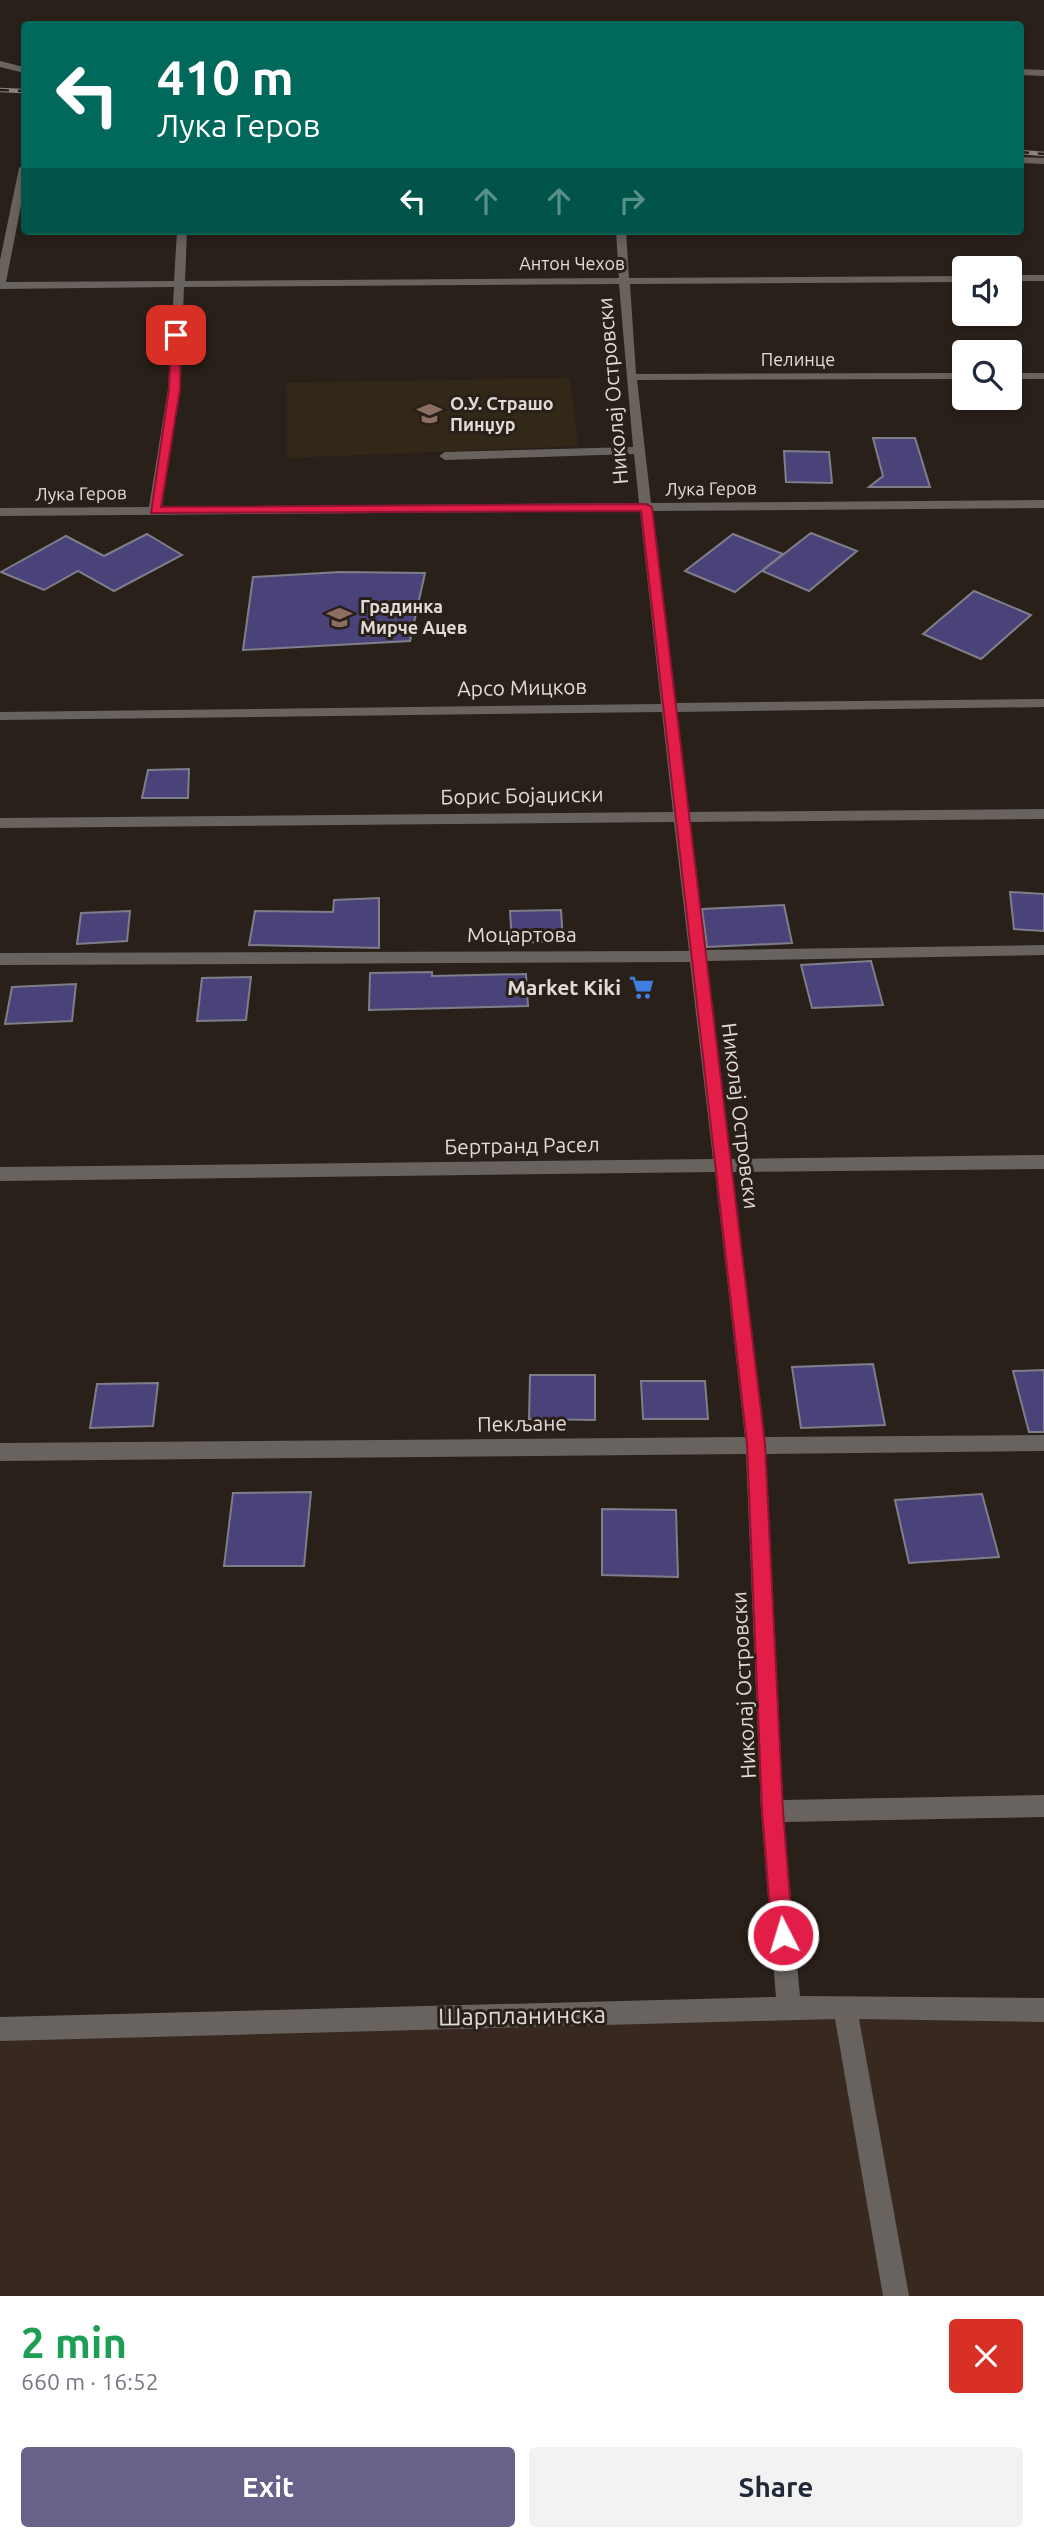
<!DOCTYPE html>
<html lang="en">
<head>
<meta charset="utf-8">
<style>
	body { margin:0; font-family:Ubuntu,sans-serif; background:#f2f2f3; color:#1f2937; height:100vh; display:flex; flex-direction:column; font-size:26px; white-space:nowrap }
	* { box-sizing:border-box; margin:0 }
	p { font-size:23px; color:#747a83 }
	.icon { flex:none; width:38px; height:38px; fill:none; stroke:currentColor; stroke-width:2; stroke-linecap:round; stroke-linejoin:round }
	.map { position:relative; height:2296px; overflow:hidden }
	.details { display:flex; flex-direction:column; background:#fff; flex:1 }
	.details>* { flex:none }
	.hud { position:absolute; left:21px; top:21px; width:1003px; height:214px; border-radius:7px; box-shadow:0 4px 10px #0003; background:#00695c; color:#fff; overflow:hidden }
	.tools { position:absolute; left:952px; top:256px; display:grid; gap:14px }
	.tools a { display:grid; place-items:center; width:70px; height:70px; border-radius:7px; background:#fff; box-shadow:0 4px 10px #0003; font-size:35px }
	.pin { position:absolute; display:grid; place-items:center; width:60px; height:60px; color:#fff; margin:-30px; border-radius:14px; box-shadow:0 4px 10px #0006 }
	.me { position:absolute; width:77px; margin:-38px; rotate:355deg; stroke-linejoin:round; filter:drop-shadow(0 0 5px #0008) }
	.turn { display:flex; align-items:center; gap:24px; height:147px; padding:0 21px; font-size:32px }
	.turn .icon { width:91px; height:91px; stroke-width:2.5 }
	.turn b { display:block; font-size:49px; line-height:60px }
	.lanes { display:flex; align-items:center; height:66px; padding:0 21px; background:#0003; justify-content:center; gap:35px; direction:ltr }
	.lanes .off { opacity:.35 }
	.round { display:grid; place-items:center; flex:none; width:74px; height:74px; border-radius:7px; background:#f2f2f3 }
	.head { display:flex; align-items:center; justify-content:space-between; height:119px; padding:0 21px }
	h1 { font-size:42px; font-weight:600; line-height:52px; color:#1e9e55 }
	.action { display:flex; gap:14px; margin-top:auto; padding:14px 21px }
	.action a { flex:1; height:80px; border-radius:7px; background:#6a618a; color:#fff; font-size:28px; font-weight:600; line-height:80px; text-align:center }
	.action a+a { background:#f2f2f3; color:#1f2937 }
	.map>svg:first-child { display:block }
</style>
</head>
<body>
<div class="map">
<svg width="1044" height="2296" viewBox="0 0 1044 2296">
	<rect width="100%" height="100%" fill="#2a201a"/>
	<path fill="#382920" d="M1044,2010V2296H0V2029Z"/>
	<path fill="#322818" d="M570,378L578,446L287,458L286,383Z"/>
	<g fill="#4a437a" stroke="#7e7e8a" stroke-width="2">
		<path d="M873,438H915L930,487H869L883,476Z"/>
		<path d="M784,451L829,452L832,483L786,482Z"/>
		<path d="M811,533L857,551L809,591L762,571Z"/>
		<path d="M147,534L182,555L114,591L78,571L44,590L1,572L66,536L104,556Z"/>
		<path d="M733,534L783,554L735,592L685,571Z"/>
		<path d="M340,572L425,573L410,641L243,650L253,577Z"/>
		<path d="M974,591L1031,615L981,659L923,634Z"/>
		<path d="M189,769L188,798H142L148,770Z"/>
		<path d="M1010,892L1044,894V931L1014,929Z"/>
		<path d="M379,898V948L249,945L255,911L333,912L334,900Z"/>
		<path d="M784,905L792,943L707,947L702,909Z"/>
		<path d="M561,910L563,941L512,943L510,911Z"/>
		<path d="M130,911L127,941L77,944L81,913Z"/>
		<path d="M871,961L883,1005L812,1008L801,965Z"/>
		<path d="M432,972V976L526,974L528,1006L369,1010L370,973Z"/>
		<path d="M251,977L246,1020L197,1021L202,978Z"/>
		<path d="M76,984L72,1021L5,1024L12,987Z"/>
		<path d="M873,1364L885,1425L801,1428L792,1367Z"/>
		<path d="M1044,1370V1432H1029L1013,1371Z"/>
		<path d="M530,1375H595V1420L529,1419Z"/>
		<path d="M641,1381H705L708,1419H643Z"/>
		<path d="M158,1383L153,1426L90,1428L97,1384Z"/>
		<path d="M311,1492L304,1566H224L233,1493Z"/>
		<path d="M982,1494L999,1557L909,1563L895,1500Z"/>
		<path d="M602,1509L676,1510L678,1577L602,1575Z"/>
	</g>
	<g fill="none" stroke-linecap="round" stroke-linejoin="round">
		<g fill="#696360" fill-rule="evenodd">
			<path d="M0,61L24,67V73L0,67Z"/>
			<path d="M1020,69L1044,70V76L1020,75Z"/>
			<path d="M1020,157L1044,158V164L1020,163Z"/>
			<path d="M24,165V190L6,282L174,281L177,231H187L185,281L619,278L616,231H626L629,278L964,276V282L630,284L636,374L964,373V379L637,380L651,503L1044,500V508L652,511L675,703L1044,699V707L676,712L688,812L1044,809V819L689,822L705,950L1044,945V955L706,961L731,1159L1044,1155V1169L732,1172L765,1437L1044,1435V1451L766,1454L783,1800L1044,1795V1817L784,1822L800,1996L1044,1998V2022L859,2019L909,2296H883L835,2019L0,2041V2017L776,1997L761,1811L746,1454L0,1461V1443L745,1437L715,1172L0,1181V1167L713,1159L690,962L0,965V953L689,951L674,822L0,828V818L673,812L662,712L0,720V712L661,704L640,511L0,516V508L149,507L168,389L174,287L0,289V260L19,168ZM619,284L633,447L445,452L439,456L445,460L634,454L639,503L162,507L180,389L184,287Z"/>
			<rect x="1010" y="275" width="34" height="6"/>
			<rect x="1010" y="373" width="34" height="6"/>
		</g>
		<defs>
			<g id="rail">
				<path d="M0,90L24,91"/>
				<path d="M1020,152L1044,154"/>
			</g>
		</defs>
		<use href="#rail" stroke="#8b837e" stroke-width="4.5"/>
		<use href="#rail" stroke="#2a201a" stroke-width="2.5" stroke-dasharray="9" stroke-linecap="butt"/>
	</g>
	<path fill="#e11d48" stroke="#92132f" stroke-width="2" d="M176,332L181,335L180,389L161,507L646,504L652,507L765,1444L783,1811L793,1935L790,1943L783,1946L775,1943L772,1935L762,1811L747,1444L641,511L151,513L169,389L171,335Z"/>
	<defs>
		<symbol id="school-bare" viewBox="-9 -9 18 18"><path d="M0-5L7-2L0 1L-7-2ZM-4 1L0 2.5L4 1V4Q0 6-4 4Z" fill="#8d6e63" stroke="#2a201a" stroke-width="2.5" paint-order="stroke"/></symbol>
		<symbol id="supermarket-bare" viewBox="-9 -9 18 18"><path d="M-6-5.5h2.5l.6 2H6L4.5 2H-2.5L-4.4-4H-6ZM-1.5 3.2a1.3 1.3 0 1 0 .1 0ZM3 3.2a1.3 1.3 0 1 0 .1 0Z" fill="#3f7fe0" stroke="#2a201a" stroke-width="2.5" paint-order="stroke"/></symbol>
	</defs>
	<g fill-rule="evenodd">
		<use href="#school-bare" x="412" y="396" width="35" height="35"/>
		<use href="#school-bare" x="322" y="600" width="35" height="35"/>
		<use href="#supermarket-bare" x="624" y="970" width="35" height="35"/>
	</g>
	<g text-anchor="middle" stroke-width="6" stroke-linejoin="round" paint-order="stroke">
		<g font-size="18" fill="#e1dad6" stroke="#2a201a">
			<text x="572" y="270">Антон Чехов</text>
			<text x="798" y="366">Пелинце</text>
			<text transform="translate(711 489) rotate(-1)" y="6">Лука Геров</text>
			<text transform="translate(81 494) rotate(-1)" y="6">Лука Геров</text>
		</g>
		<g font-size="18" font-weight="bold" fill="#e1dad6" stroke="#2a201a" text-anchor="start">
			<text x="450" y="410">О.У. Страшо<tspan x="450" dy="21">Пинџур</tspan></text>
			<text x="360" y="613">Градинка<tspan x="360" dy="21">Мирче Ацев</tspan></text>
		</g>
		<g font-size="21" fill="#e1dad6" stroke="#2a201a">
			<text transform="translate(613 391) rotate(-95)" y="7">Николај Островски</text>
			<text transform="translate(522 688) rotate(-1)" y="7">Арсо Мицков</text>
			<text transform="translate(522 796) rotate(-1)" y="7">Борис Бојаџиски</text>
			<text x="522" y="942">Моцартова</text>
			<text transform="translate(740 1116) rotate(83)" y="7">Николај Островски</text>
			<text transform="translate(522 1146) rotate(-1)" y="7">Бертранд Расел</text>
			<text transform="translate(522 1424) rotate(-1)" y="7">Пекљане</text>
			<text transform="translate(744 1685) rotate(-93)" y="7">Николај Островски</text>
		</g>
		<g font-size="21" font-weight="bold" fill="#e1dad6" stroke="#2a201a" text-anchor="end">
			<text x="621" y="995">Market Kiki</text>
		</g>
		<g font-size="24" fill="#e1dad6" stroke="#2a201a">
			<text transform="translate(522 2016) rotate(-1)" y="8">Шарпланинска</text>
		</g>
	</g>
</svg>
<div class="tools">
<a><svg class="icon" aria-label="sound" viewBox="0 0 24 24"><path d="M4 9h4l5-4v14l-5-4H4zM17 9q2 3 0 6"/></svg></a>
<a><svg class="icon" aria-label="search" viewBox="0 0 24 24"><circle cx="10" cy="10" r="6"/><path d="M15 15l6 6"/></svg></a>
</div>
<div class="pin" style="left:176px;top:335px;background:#d93025"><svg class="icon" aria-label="arrive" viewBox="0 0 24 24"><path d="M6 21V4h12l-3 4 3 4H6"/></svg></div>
<svg class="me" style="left:783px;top:1935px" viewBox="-20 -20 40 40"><circle r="17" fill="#e11d48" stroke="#fff" stroke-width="3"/><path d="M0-11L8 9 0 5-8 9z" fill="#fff"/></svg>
<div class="hud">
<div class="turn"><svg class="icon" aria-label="left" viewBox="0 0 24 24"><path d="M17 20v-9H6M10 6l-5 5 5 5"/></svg><div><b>410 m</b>Лука Геров</div></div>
<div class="lanes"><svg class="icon" aria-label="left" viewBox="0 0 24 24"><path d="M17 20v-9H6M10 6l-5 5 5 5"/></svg><svg class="icon off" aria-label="ahead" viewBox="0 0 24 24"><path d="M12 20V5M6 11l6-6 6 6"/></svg><svg class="icon off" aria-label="ahead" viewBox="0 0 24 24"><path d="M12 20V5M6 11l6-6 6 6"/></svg><svg class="icon off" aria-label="right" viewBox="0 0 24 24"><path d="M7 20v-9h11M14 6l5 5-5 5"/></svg></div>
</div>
</div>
<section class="details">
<div class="head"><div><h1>2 min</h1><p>660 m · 16:52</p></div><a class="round" style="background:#d93025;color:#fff"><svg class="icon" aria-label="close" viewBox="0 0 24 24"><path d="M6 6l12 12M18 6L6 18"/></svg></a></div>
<div class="action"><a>Exit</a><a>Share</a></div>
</section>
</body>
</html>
